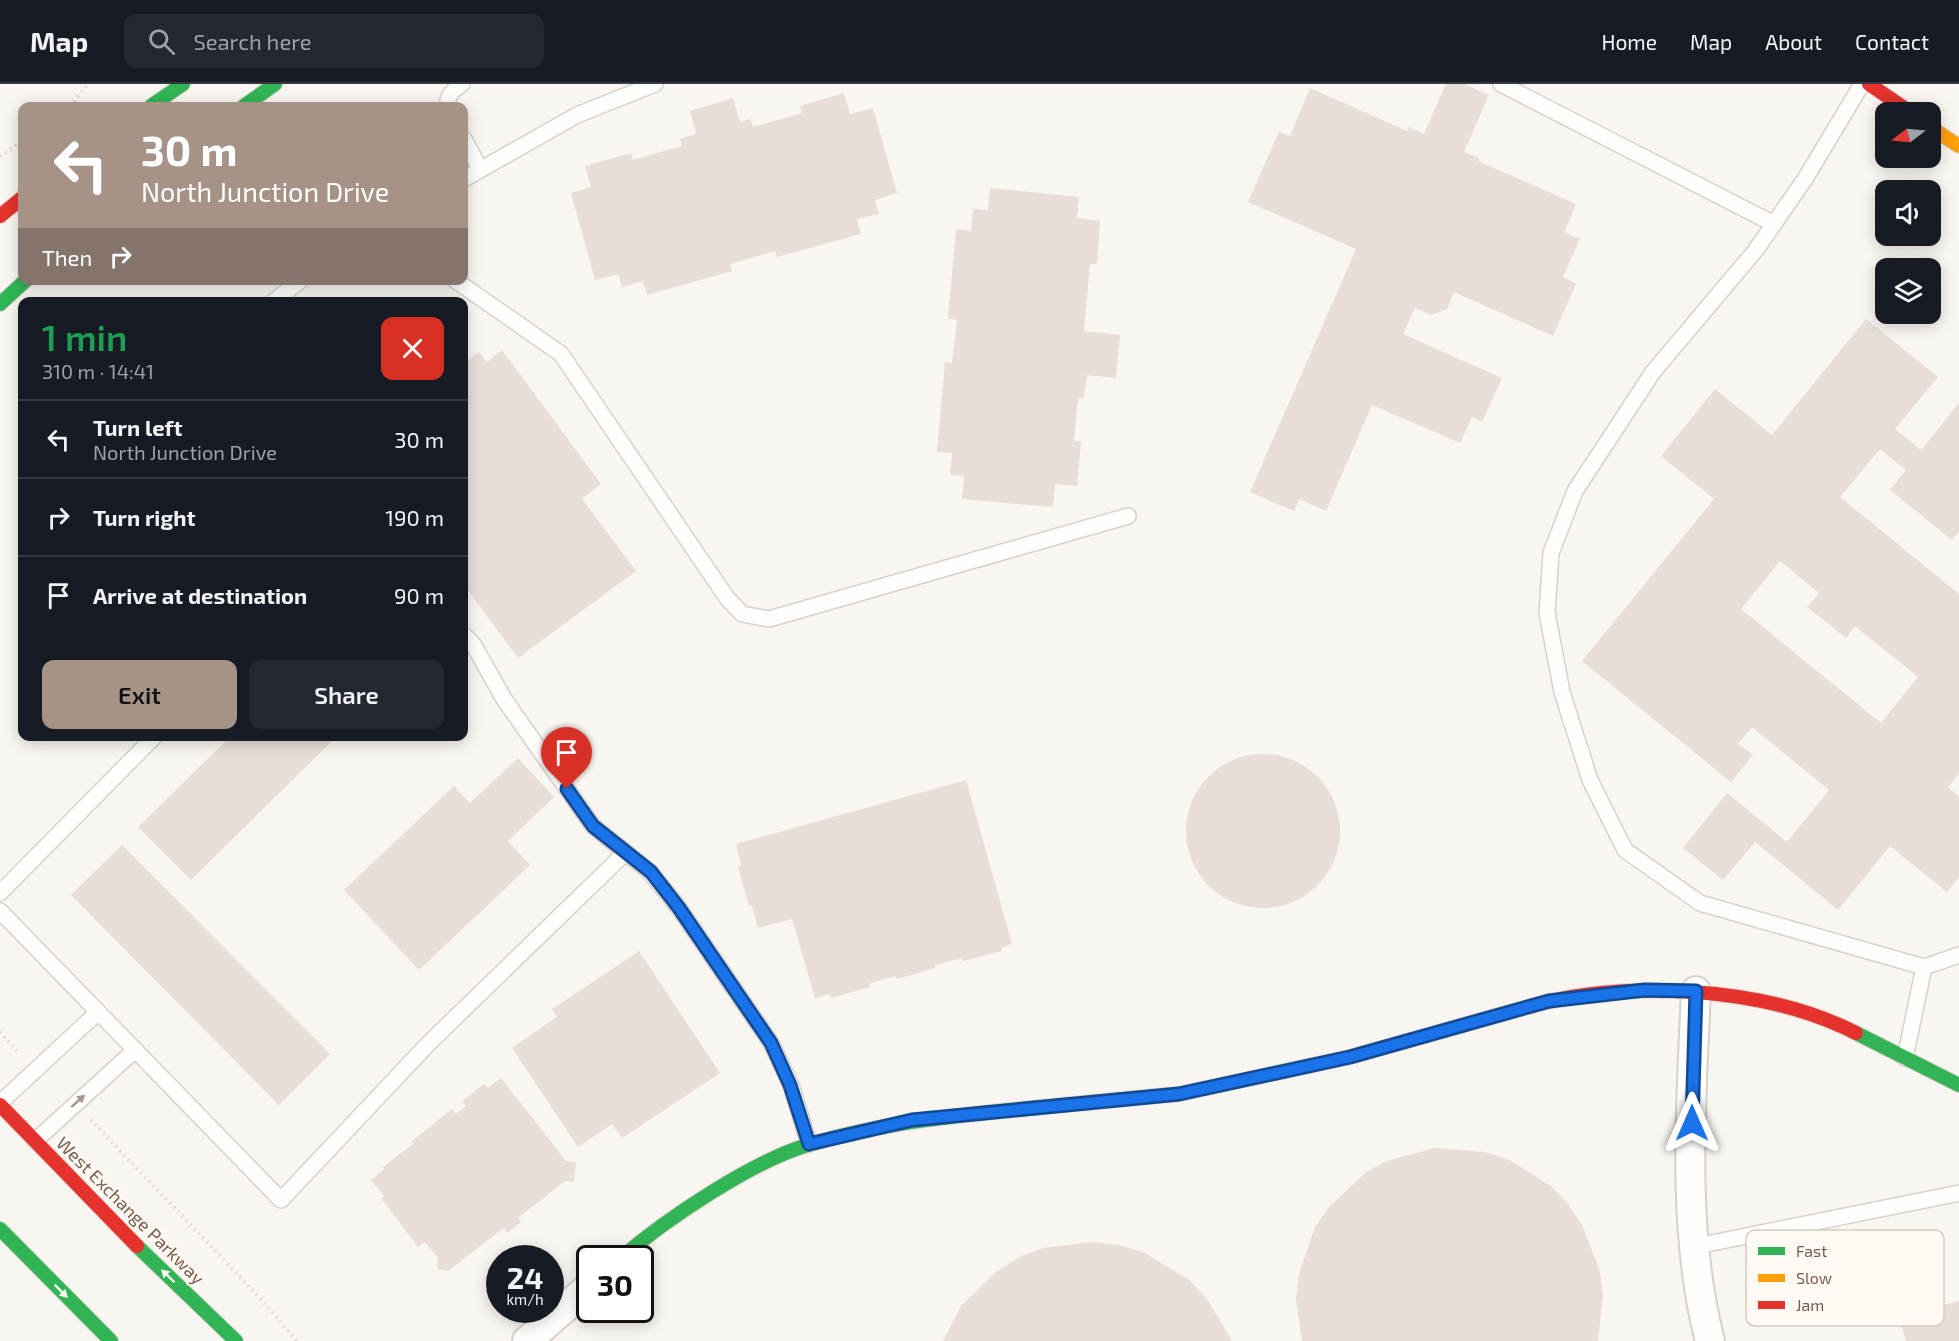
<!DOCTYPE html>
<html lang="en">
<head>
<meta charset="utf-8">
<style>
	body { margin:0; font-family:"Exo 2",sans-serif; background:#242831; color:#f1f3f6; height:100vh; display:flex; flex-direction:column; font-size:22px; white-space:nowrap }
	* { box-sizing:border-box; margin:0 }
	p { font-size:20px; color:#9ea1a6 }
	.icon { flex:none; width:33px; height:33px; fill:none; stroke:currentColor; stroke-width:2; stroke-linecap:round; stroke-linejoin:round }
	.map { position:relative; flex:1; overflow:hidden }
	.sheet { position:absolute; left:18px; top:213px; width:450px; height:444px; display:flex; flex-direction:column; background:#171b24; border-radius:12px; box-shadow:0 3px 15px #0003 }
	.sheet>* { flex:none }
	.guide { position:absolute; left:18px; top:18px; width:450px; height:183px; border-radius:12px; box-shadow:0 3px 15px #0003; background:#a69286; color:#fff; overflow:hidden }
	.needle { width:39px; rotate:254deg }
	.tools { position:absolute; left:1875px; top:18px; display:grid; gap:12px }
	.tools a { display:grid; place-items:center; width:66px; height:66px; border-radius:12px; background:#171b24; box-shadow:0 3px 15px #0003; font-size:30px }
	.speed { position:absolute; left:486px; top:1161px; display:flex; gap:12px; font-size:30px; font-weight:700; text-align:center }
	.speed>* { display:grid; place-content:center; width:78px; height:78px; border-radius:50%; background:#171b24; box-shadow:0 3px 15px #0003; line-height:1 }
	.speed small { font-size:15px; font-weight:400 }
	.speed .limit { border:3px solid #111; border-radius:9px; background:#fff; color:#111 }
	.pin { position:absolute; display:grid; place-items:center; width:51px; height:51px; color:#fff; margin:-62px -26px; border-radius:50% 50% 50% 0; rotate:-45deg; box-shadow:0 0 6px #0007 }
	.pin .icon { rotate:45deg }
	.me { position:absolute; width:66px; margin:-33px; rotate:0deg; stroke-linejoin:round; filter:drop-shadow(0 0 4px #0008) }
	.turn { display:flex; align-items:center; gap:21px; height:126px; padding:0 24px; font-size:27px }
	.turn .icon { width:78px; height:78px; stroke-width:2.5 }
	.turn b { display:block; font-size:42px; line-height:51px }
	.then { display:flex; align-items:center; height:57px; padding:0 24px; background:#0003; gap:12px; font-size:22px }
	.round { display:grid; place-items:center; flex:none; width:63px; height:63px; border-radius:12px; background:#242831 }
	.overview { display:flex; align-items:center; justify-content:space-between; height:102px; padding:0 24px }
	h1 { font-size:36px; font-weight:600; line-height:45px; color:#1e9e55 }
	.action { display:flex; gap:12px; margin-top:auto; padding:12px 24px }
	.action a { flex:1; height:69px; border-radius:12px; background:#a69286; color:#111; font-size:24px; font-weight:600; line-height:69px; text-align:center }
	.action a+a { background:#242831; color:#f1f3f6 }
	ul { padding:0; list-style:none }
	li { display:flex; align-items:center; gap:18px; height:78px; padding:0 24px; border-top:2px solid #363941 }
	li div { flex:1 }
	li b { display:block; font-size:22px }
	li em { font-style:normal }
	header { display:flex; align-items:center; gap:36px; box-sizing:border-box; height:84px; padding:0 30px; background:#171b24; border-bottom:2px solid #363941 }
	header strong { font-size:28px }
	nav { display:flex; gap:33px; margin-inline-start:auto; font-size:21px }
	.search { width:420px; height:54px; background:#242831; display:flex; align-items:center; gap:15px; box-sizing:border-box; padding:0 21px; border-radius:12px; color:#9ea1a6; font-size:22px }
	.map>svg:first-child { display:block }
</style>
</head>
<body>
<header>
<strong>Map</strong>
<div class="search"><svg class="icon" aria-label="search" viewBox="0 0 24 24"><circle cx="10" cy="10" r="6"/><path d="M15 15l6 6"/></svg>Search here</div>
<nav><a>Home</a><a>Map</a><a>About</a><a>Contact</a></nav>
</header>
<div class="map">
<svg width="1959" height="1257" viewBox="0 0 1959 1257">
	<rect width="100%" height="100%" fill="#f9f5f0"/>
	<g fill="#e6ded7" fill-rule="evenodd">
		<path d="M1446,0H1464L1489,11L1464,68L1479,74L1478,77L1576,120L1564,148L1580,155L1563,193L1576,200L1553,252L1454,208L1447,225L1431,231L1415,224L1403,250L1502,294L1482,338L1472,333L1460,359L1372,321L1326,427L1299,415L1294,427L1250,408L1356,165L1248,118L1279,48L1290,52L1310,4L1407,47L1408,43L1424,50Z"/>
		<path d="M844,9L850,30L873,24L897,109L875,116L879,130L857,135L861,150L777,173L775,167L730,180L732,187L647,211L643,197L622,203L618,190L595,196L571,109L591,103L585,82L631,69L633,76L682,62L680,55L696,50L690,27L733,14L740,38L750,35L753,43L802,29L800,22Z"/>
		<path d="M990,104L1079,113L1077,134L1100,137L1097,180H1090L1084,247L1120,251L1116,294L1087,291L1084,314H1078L1074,357H1081L1077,402L1055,400L1053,423L962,415L964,392L950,391L952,369L937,368L945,278L952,279L957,236L948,235L956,145L971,147L973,125L988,126Z"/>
		<path d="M1866,235L1938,293L1895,345L1921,366L1959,319V447L1952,456L1890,406L1906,386L1880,365L1840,413L1959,510V690L1948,703L1959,713V793L1947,808L1890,762L1838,826L1755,758L1723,796L1683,764L1727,709L1787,758L1829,706L1752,643L1738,660L1753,671L1731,698L1582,577L1714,415L1661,372L1715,305L1772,351ZM1780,477L1819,509L1807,523L1846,554L1855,542L1918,593L1881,639L1741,525Z"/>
		<path d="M502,266L601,400L582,415L636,487L518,574L464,501V279L479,268L487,278Z"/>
		<path d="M231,652H337L191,796L138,743Z"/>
		<circle cx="1263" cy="747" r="77"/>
		<path d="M518,674L554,713L508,757L530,781L419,886L344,806L454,702L470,719Z"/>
		<path d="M966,696L1012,860L1001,864L1002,867L963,877L962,874L935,881V884L897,895L896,892L870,899V903L831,914L830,910L815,914L792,835L758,844L752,822H749L738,783L741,781L736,760Z"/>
		<path d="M122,761L330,970L279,1021L71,811Z"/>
		<path d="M639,867L720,989L622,1054L612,1040L578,1063L512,964L557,933L552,925Z"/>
		<path d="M501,994L566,1077L576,1078L574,1098L565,1097L518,1134L521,1138L507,1149L504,1144L448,1187L437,1185L438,1174L425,1158L418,1163L381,1114L384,1112L371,1096L384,1085L383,1083L414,1059L412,1057L452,1025L456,1030L466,1022L462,1017L484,1000L488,1004Z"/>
		<path d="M1435,1064L1485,1068L1509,1076L1551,1102L1568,1120L1582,1141L1600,1187L1603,1212L1598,1257H1302L1296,1215L1299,1190L1315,1143L1329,1123L1365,1089L1387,1077Z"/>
		<path d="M1094,1158L1120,1161L1145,1169L1189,1196L1207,1215L1232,1257H943L961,1222L997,1187L1019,1173L1043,1164Z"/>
		<path d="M1959,1217V1257H1906L1899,1232Z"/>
	</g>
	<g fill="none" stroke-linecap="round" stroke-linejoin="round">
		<defs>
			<g id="lane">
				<path d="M1501,0L1774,140"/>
				<path d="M1862,0L1805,95L1755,167L1653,288L1575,407L1551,469L1547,529L1562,608L1590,696L1625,766L1700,819L1924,883L1959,871"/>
				<path d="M448,22C446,13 454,5 462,0"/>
				<path d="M464,55L480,85"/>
				<path d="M464,95L577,31L655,0"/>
				<path d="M455,196L561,270L727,514L742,530L769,535L1128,432"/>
				<path d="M273,218L301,196"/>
				<path d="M464,551L473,560L504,615L593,742L650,788L679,824L771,959L791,1001L809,1060"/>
				<path d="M0,809L155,652"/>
				<path d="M0,827L281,1116L429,959L626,768"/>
				<path d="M1905,974L1924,883"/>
				<path d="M0,1019L98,928"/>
				<path d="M35,1057L135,966"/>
				<path d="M1692,1163L1959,1109"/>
			</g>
			<g id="street">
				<path d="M1696,907C1691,1021 1681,1146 1710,1257"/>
				<path d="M527,1257L590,1202"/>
			</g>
			<g id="fast">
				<path d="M151,22L183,0"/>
				<path d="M244,22L275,0"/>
				<path d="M0,220L26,196"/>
				<path d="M1856,949L1959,1001"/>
				<path d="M0,1145L111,1257"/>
				<path d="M137,1162L236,1257"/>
				<path d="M621,1174C666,1135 754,1076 811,1060C896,1035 984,1029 1072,1020"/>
			</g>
			<g id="slow">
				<path d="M1930,43L1959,62"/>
				<path d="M1072,1020L1179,1010L1350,973L1531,922"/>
			</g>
			<g id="jam">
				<path d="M1869,0L1910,28"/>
				<path d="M0,132L22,114"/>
				<path d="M1531,922C1628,895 1766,903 1856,949"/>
				<path d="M0,1021L137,1162"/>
			</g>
		</defs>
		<use href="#lane" stroke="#d7d1cb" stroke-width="18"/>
		<use href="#street" stroke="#d7d1cb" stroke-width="32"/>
		<use href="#fast" stroke="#d9d2cb" stroke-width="16"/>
		<use href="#slow" stroke="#d9d2cb" stroke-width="16"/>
		<use href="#jam" stroke="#d9d2cb" stroke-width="16"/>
		<g stroke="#dcd5d0" stroke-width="4" stroke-dasharray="1.5 4.5" stroke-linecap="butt">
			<path d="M70,22L88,0"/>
			<path d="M0,72L22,58"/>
			<path d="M0,948L19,969"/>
			<path d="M91,1036L259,1213L297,1257"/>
		</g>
		<use href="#lane" stroke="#fefefd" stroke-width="15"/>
		<use href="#street" stroke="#fefefd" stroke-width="28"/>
		<use href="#fast" stroke="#30b455" stroke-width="14"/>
		<use href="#slow" stroke="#ff9f0a" stroke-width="14"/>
		<use href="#jam" stroke="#e5322d" stroke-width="14"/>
	</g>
	<defs><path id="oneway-solid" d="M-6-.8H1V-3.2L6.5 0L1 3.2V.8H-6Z" transform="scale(1.5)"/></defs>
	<use fill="#a8958b" href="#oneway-solid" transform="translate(78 1017) rotate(-42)"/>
	<g fill="#fffaf3">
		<use href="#oneway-solid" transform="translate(168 1192) rotate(-136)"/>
		<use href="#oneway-solid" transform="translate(61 1207) rotate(45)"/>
	</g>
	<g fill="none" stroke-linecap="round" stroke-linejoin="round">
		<defs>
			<path id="route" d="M567,705L593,742L651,788L679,824L771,959L790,1001L809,1060L912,1036L1179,1010L1350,973L1549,917L1645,906L1696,907L1692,1039"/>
		</defs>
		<use href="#route" stroke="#114b97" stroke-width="15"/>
		<use href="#route" stroke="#1a73e8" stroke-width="10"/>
	</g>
	<g text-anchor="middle" stroke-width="4.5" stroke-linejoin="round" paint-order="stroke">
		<g font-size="18" fill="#7a5c4d" stroke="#fffaf3">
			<text transform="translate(130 1127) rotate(45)" y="6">West Exchange Parkway</text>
		</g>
	</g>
	<rect x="1746" y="1146" width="198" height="96" rx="9" fill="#fffaf3" stroke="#d7cbc1" stroke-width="1.5"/>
	<rect x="1758" y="1163" width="27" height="8" fill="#30b455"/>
	<rect x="1758" y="1190" width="27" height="8" fill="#ff9f0a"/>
	<rect x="1758" y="1217" width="27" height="8" fill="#e5322d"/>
	<g font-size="16" fill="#7a5c4d">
		<text x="1796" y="1173">Fast</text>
		<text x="1796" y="1200">Slow</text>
		<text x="1796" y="1227">Jam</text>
	</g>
</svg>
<div class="tools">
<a><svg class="needle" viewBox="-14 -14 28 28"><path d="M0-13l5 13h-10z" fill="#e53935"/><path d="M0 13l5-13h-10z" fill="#9ea1a6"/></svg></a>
<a><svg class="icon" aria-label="sound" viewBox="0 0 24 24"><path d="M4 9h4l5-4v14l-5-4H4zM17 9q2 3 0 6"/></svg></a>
<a><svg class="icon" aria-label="layers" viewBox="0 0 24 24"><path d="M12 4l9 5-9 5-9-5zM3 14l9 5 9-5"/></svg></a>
</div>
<div class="speed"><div>24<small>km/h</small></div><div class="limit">30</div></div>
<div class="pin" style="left:567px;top:705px;background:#d93025"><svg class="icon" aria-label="arrive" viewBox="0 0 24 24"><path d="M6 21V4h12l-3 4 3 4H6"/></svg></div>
<svg class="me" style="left:1692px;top:1039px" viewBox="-20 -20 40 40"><path d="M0-17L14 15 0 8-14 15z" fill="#1a73e8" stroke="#fff" stroke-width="4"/></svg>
<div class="guide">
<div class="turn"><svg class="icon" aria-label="left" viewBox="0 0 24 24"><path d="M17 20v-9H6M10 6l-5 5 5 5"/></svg><div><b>30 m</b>North Junction Drive</div></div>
<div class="then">Then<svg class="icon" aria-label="right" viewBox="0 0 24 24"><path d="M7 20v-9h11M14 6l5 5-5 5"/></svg></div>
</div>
<section class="sheet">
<div class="overview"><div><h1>1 min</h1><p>310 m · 14:41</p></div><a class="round" style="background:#d93025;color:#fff"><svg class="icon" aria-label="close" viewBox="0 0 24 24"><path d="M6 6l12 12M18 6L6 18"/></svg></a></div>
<ul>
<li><svg class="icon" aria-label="left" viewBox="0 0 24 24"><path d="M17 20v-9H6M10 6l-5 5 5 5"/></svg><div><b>Turn left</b><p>North Junction Drive</p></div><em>30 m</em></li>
<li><svg class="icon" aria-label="right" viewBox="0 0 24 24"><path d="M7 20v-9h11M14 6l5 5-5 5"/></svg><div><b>Turn right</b></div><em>190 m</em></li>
<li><svg class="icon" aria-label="arrive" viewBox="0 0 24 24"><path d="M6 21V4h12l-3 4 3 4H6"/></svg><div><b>Arrive at destination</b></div><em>90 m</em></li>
</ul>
<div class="action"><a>Exit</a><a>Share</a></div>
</section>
</div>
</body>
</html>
